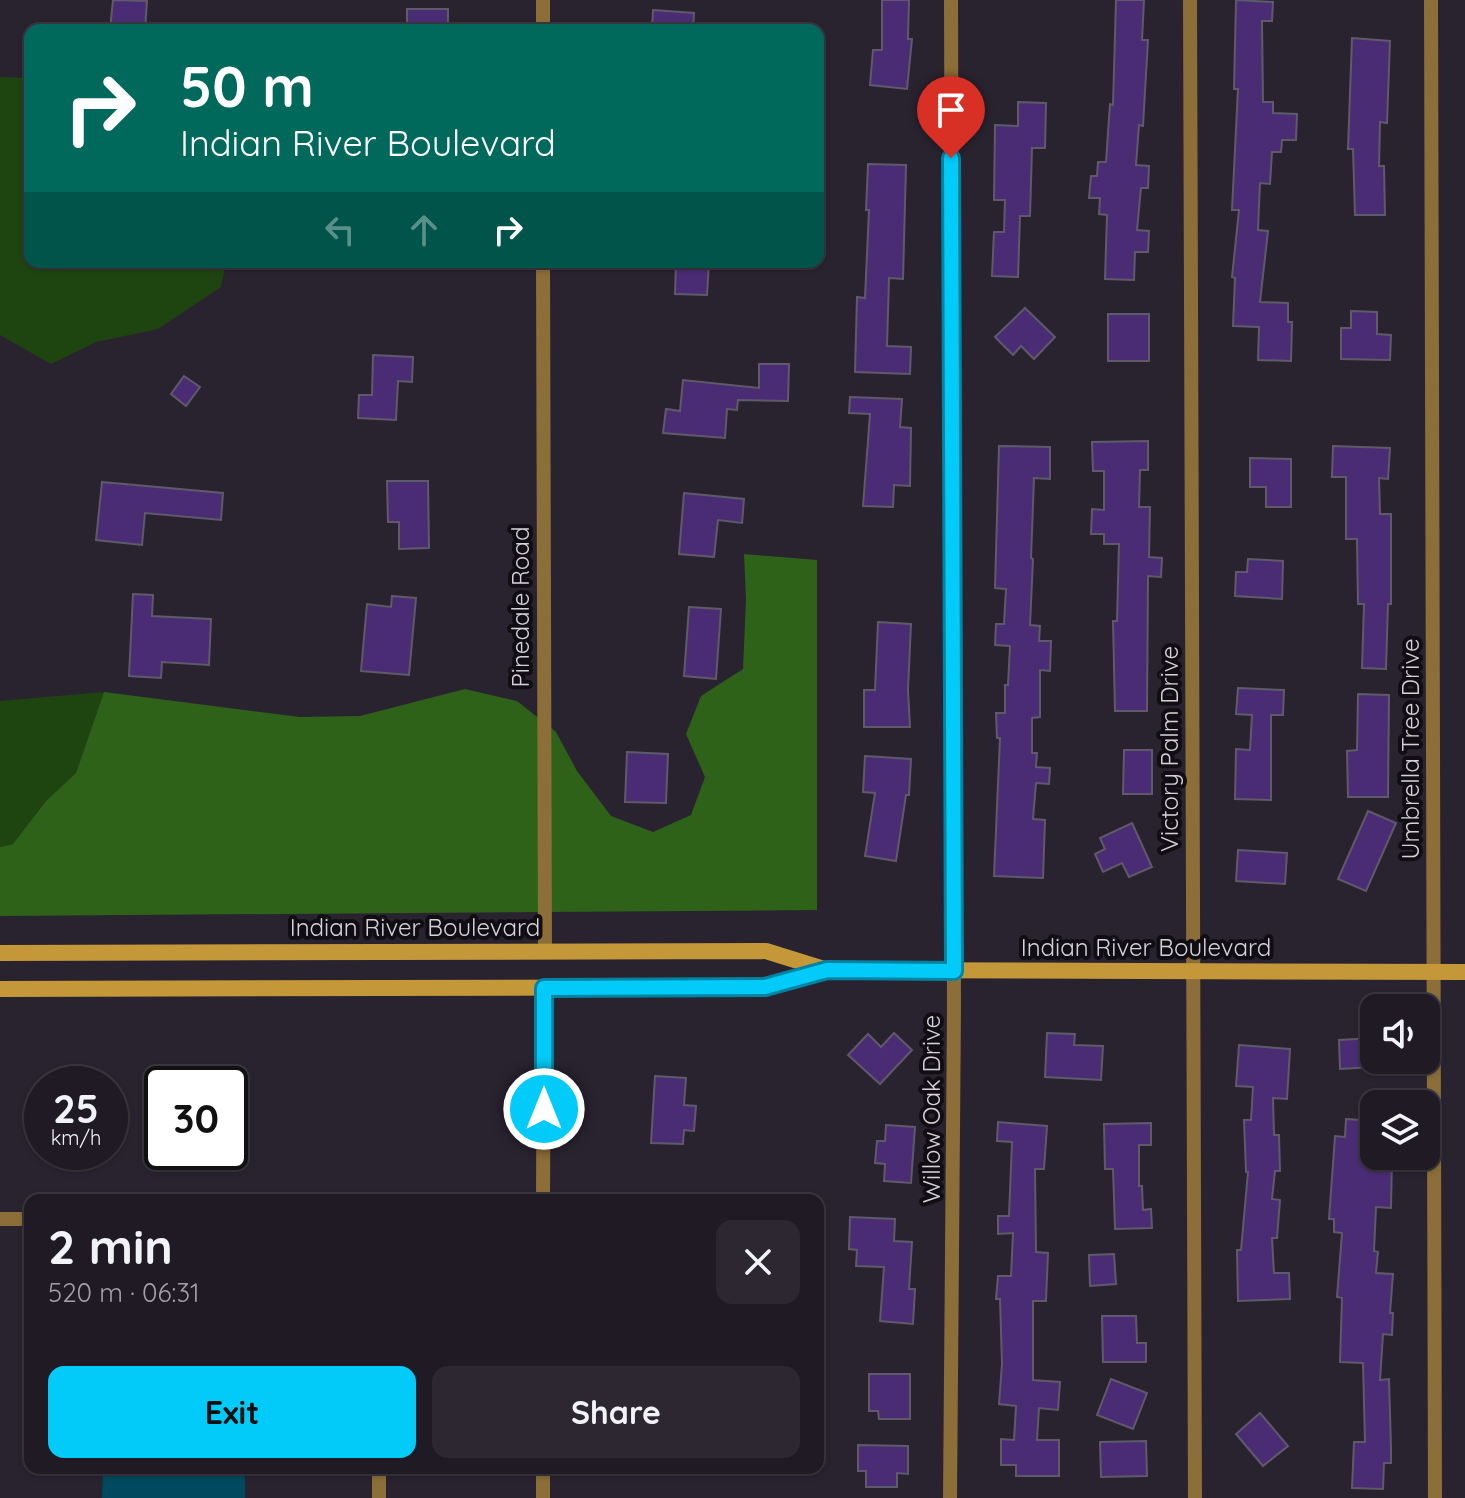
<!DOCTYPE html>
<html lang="en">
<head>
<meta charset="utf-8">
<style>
	body { margin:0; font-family:Quicksand,sans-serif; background:#2c2731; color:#f1f3f6; height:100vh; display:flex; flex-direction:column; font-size:30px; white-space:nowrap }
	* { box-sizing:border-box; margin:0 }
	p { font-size:26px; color:#a1a1a6 }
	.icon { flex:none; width:44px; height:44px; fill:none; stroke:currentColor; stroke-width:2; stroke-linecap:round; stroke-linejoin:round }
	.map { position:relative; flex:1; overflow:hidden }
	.sheet { position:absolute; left:24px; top:1194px; width:800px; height:280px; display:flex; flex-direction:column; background:#1f1a24; border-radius:16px; box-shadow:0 2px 6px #0004,0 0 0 2px #3c3841 }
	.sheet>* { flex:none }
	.guide { position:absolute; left:24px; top:24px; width:800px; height:244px; border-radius:16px; box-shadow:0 2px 6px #0004,0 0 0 2px #3c3841; background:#00695c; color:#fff; overflow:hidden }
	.buttons { position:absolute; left:1360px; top:994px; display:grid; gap:16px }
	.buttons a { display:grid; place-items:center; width:80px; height:80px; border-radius:16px; background:#1f1a24; box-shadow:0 2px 6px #0004,0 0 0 2px #3c3841; font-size:40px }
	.speed { position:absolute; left:24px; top:1066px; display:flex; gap:16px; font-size:40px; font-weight:700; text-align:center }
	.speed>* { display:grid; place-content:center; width:104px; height:104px; border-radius:50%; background:#1f1a24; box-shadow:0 2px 6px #0004,0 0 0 2px #3c3841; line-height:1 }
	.speed small { font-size:20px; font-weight:400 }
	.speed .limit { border:4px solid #111; border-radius:12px; background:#fff; color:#111 }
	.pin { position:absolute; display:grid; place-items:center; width:68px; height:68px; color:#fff; margin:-82px -34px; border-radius:50% 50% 50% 0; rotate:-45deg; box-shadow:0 0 8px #0007 }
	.pin .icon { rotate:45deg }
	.me { position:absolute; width:88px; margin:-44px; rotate:0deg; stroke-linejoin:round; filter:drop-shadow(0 0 6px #0008) }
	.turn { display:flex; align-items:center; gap:28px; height:168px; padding:0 24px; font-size:36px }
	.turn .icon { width:104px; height:104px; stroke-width:2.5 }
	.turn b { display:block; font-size:56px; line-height:68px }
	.lanes { display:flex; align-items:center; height:76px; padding:0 24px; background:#0003; justify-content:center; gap:40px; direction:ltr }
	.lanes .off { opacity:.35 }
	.round { display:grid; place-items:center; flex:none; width:84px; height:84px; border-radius:16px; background:#2c2731 }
	.summary { display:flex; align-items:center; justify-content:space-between; height:136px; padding:0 24px }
	h1 { font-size:48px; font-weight:800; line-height:60px }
	.primary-button { display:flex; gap:16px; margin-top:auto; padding:16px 24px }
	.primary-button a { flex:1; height:92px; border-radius:16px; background:#02cbf9; color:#111; font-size:32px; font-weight:800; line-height:92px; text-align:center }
	.primary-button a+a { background:#2c2731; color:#f1f3f6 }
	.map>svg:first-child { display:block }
</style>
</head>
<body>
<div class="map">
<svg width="1465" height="1498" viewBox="0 0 1465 1498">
	<rect width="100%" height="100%" fill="#292330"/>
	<g fill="#1e450f">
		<path d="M0,77L30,78V262H226L221,287L158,329L96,342L51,364L0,335Z"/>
		<path d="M104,692L76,773L46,801L13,844L0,847V701Z"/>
	</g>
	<path fill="#2e6219" d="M744,554L817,560V910L0,916V847L13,844L46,801L76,773L104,692L300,717L360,716L465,689L517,701L556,732L577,771L611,816L653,832L691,815L705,777L686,734L701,696L743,669L746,599Z"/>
	<path fill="#00495e" d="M103,1468H245V1498H102Z"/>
	<g fill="#4a2c74" stroke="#5f5a69" stroke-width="2">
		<path d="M113,0L147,1L145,30H110Z"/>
		<path d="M882,0H909L908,39H912L907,89L870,85L873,50H882Z"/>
		<path d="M1116,0H1144L1142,40H1148L1143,126L1139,125L1136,165L1149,166L1148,188H1141L1137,230L1149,231L1148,252H1135L1134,280L1105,279L1107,215L1099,214L1100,198H1089L1091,176H1097L1098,162H1106L1110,104L1113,105Z"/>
		<path d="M1236,0L1273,2L1272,21H1262L1263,102H1273V113L1297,114L1296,140H1282L1281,152H1272L1270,184L1260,183L1258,230L1268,231L1260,302L1288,303V322H1292L1291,361L1258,360L1259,327L1233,326L1235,278L1232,277L1239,210H1232L1238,89H1234Z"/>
		<rect x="407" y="9" width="41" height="21"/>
		<path d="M653,10L694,13L693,30H652Z"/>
		<path d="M1352,38L1390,41L1387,123L1380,122L1379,166H1384L1385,215H1355L1353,149H1348Z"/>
		<path d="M1018,102L1046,103L1045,148H1032L1030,216H1020L1018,277L992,276L994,232H1004L1005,200H994L995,125L1018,126Z"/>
		<path d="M868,164L906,165L903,279L889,278L887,346L911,347L910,374L855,372L857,297L865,298L869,210H866Z"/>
		<path d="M676,262H709L707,295L675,294Z"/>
		<path d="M1025,308L1055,337L1034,359L1021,346L1013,355L995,337Z"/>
		<path d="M1351,311L1377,312V334L1391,335L1390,360L1341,359V328H1351Z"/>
		<rect x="1108" y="314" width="41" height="47"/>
		<path d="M373,355L413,357L412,382L398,381L396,420L358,418L359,395H372Z"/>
		<path d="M759,364H789L788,401L738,400L737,410L727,409L725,438L663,433L666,409L680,411L683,380L759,388Z"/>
		<path d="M184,376L200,387L186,406L171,394Z"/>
		<path d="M850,397L902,399L900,427L911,428L910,486L894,485L893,507L863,506L870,414L849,413Z"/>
		<path d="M1148,441V470H1140L1139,507H1150L1149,557L1162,558L1161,577L1148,576L1147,711H1115L1113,621H1117L1119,544H1104V534H1091L1092,509L1104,510V471H1093L1092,442Z"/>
		<path d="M999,446L1050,447V479L1034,478L1031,558L1033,559L1030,625L1040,626L1039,641H1051L1050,671L1040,670V717L1032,718V753H1037L1036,767L1050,768L1049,784L1036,783L1033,819L1045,820L1043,878L994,876L1000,738H997L996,713H1005V685H1008L1010,646L995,645L996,624H1004L1006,589L995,588Z"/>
		<path d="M1333,446L1390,448L1388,479L1379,478L1380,514H1391V604H1388L1386,669L1362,668L1364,604H1358L1357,539H1346V477H1332Z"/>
		<path d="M1250,458L1291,459V507H1266V487H1250Z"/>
		<path d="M387,481H428L429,548L399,549V522H388Z"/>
		<path d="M102,482L223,493L221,520L145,513L142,545L96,540Z"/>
		<path d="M684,493L744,499L742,523L718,520L714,557L679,554Z"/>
		<path d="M1248,559L1283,561L1282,599L1235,596L1236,572H1247Z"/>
		<path d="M133,594L153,595L152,616L211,619L209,665L162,662L161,678L129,676Z"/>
		<path d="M392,596L416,598L409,675L361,671L367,604L391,607Z"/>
		<path d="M689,607L721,609L716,679L684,676Z"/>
		<path d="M878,622L911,624L908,690L910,727H864V690H875Z"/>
		<path d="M1238,688L1284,690L1283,715H1271V800L1235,799L1236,749L1250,750L1252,715L1236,714Z"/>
		<path d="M1358,694L1389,695L1388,797H1348L1347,751L1357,750Z"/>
		<path d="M1124,750H1152V794H1123Z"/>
		<path d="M627,752L668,754L666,803L625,802Z"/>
		<path d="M865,756L911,759L909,795H906L896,861L865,856L875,793L863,792Z"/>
		<path d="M1368,811L1396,823L1366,891L1338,879Z"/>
		<path d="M1132,823L1152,867L1129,877L1122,863L1103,872L1095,854L1105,849L1100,838Z"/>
		<path d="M1238,850L1287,853L1285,884L1236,881Z"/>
		<path d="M894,1033L912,1050L880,1084L848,1055L868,1034L881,1047Z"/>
		<path d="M1047,1033L1075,1034L1074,1045L1103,1046L1101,1080L1045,1077Z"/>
		<path d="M1374,1038V1067L1340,1069L1339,1040Z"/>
		<path d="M1239,1045L1290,1049L1287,1099L1273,1098L1274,1135H1279L1280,1171H1275L1272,1199L1280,1200L1277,1238H1272L1274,1273H1289L1290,1299L1238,1301L1237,1250H1241L1248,1172H1246L1244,1120H1251L1253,1087L1236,1086Z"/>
		<path d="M655,1076L686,1078L684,1105L696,1106L694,1131L684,1130L683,1144L651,1143Z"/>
		<path d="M1346,1119L1374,1121V1156H1392L1391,1208L1376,1207L1374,1251L1378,1252L1376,1273L1393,1274L1390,1313H1393L1392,1335L1383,1334L1380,1380L1389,1379L1391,1448V1463H1384L1383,1489L1352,1488L1354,1442H1365L1363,1363L1340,1362L1342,1298L1337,1297L1342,1233L1334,1232V1219H1329L1335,1136L1345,1137Z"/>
		<path d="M998,1122L1047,1126L1044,1169H1035L1036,1252L1048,1253L1046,1301H1033V1380L1060,1382L1058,1410L1039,1408L1037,1440H1059V1476H1016V1465H1001V1439L1014,1440L1016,1406L999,1404L1002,1364L1000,1299H996L998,1276H1011L1013,1233L998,1234V1216H1009L1012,1142L997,1141Z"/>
		<path d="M1151,1123V1145H1139V1186H1142L1143,1210L1151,1209L1152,1228L1115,1229L1113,1169H1105L1104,1124Z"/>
		<path d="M886,1125L915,1127L911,1183L884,1181L885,1164L875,1163L877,1141H885Z"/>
		<path d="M850,1217L895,1219L894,1241L912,1242L909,1289H915L913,1324L880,1321L884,1267L856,1266L857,1250L849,1249Z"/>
		<path d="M1114,1254L1116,1284L1090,1286L1089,1255Z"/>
		<path d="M1102,1316H1136L1137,1343H1146V1362H1103Z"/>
		<path d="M869,1374H910V1419H879L878,1411H869Z"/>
		<path d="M1111,1379L1147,1393L1133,1429L1097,1415Z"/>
		<path d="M1260,1413L1288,1446L1263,1466L1236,1434Z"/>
		<path d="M1146,1441L1147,1476L1101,1477L1100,1442Z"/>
		<path d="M858,1445L908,1446V1474L897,1473V1487H866V1471H858Z"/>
	</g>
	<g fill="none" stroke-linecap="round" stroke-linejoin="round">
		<g stroke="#8b6e38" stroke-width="14">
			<path d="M543,0V30"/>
			<path d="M1190,0L1195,1498"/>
			<path d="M1431,0L1435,1498"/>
			<path d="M543,262L545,952"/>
			<path d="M543,1200L544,988"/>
			<path d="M0,1219H30"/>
			<path d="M379,1468V1498"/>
			<path d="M543,1468V1498"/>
			<path d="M950,1498L954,1007L951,0"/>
		</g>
		<g stroke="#c49739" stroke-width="16">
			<path d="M0,953L766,951L827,970"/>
			<path d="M0,989L765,987L827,970L1465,972"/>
		</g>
	</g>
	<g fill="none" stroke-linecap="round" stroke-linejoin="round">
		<defs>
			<path id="route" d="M544,1109V988L765,987L827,970L954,971L951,158"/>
		</defs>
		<use href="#route" stroke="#0184a2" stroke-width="20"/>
		<use href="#route" stroke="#02cbf9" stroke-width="14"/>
	</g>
	<g text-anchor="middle" stroke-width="8" stroke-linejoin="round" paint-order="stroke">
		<g font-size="24" fill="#d4d1d9" stroke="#110e13">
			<text transform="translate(521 607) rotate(-90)" y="8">Pinedale Road</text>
			<text transform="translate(1170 749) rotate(-90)" y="8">Victory Palm Drive</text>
			<text transform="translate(1411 749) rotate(-90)" y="8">Umbrella Tree Drive</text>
			<text x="415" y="936">Indian River Boulevard</text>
			<text x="1146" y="956">Indian River Boulevard</text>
			<text transform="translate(932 1109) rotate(-90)" y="8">Willow Oak Drive</text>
		</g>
	</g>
</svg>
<div class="buttons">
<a><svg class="icon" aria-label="sound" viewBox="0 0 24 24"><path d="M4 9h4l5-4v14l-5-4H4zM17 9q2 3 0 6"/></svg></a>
<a><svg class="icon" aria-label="layers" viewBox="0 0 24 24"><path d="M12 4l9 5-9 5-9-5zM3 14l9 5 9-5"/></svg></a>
</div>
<div class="speed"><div>25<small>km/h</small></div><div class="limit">30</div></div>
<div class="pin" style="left:951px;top:158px;background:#d93025"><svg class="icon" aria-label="arrive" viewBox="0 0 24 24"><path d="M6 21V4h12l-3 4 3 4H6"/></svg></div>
<svg class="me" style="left:544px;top:1109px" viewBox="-20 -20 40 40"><circle r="17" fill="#02cbf9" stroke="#fff" stroke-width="3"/><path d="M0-11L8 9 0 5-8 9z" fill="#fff"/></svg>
<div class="guide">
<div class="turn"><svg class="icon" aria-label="right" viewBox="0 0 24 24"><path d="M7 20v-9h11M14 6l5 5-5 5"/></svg><div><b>50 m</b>Indian River Boulevard</div></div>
<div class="lanes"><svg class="icon off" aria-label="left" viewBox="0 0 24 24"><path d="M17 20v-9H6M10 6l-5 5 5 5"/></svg><svg class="icon off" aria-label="ahead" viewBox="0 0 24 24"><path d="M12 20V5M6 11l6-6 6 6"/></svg><svg class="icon" aria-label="right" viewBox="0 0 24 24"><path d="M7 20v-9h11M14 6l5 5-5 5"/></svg></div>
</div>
<section class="sheet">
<div class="summary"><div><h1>2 min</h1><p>520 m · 06:31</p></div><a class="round"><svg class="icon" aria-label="close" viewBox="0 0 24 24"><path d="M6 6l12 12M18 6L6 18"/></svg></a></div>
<div class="primary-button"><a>Exit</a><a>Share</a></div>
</section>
</div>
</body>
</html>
